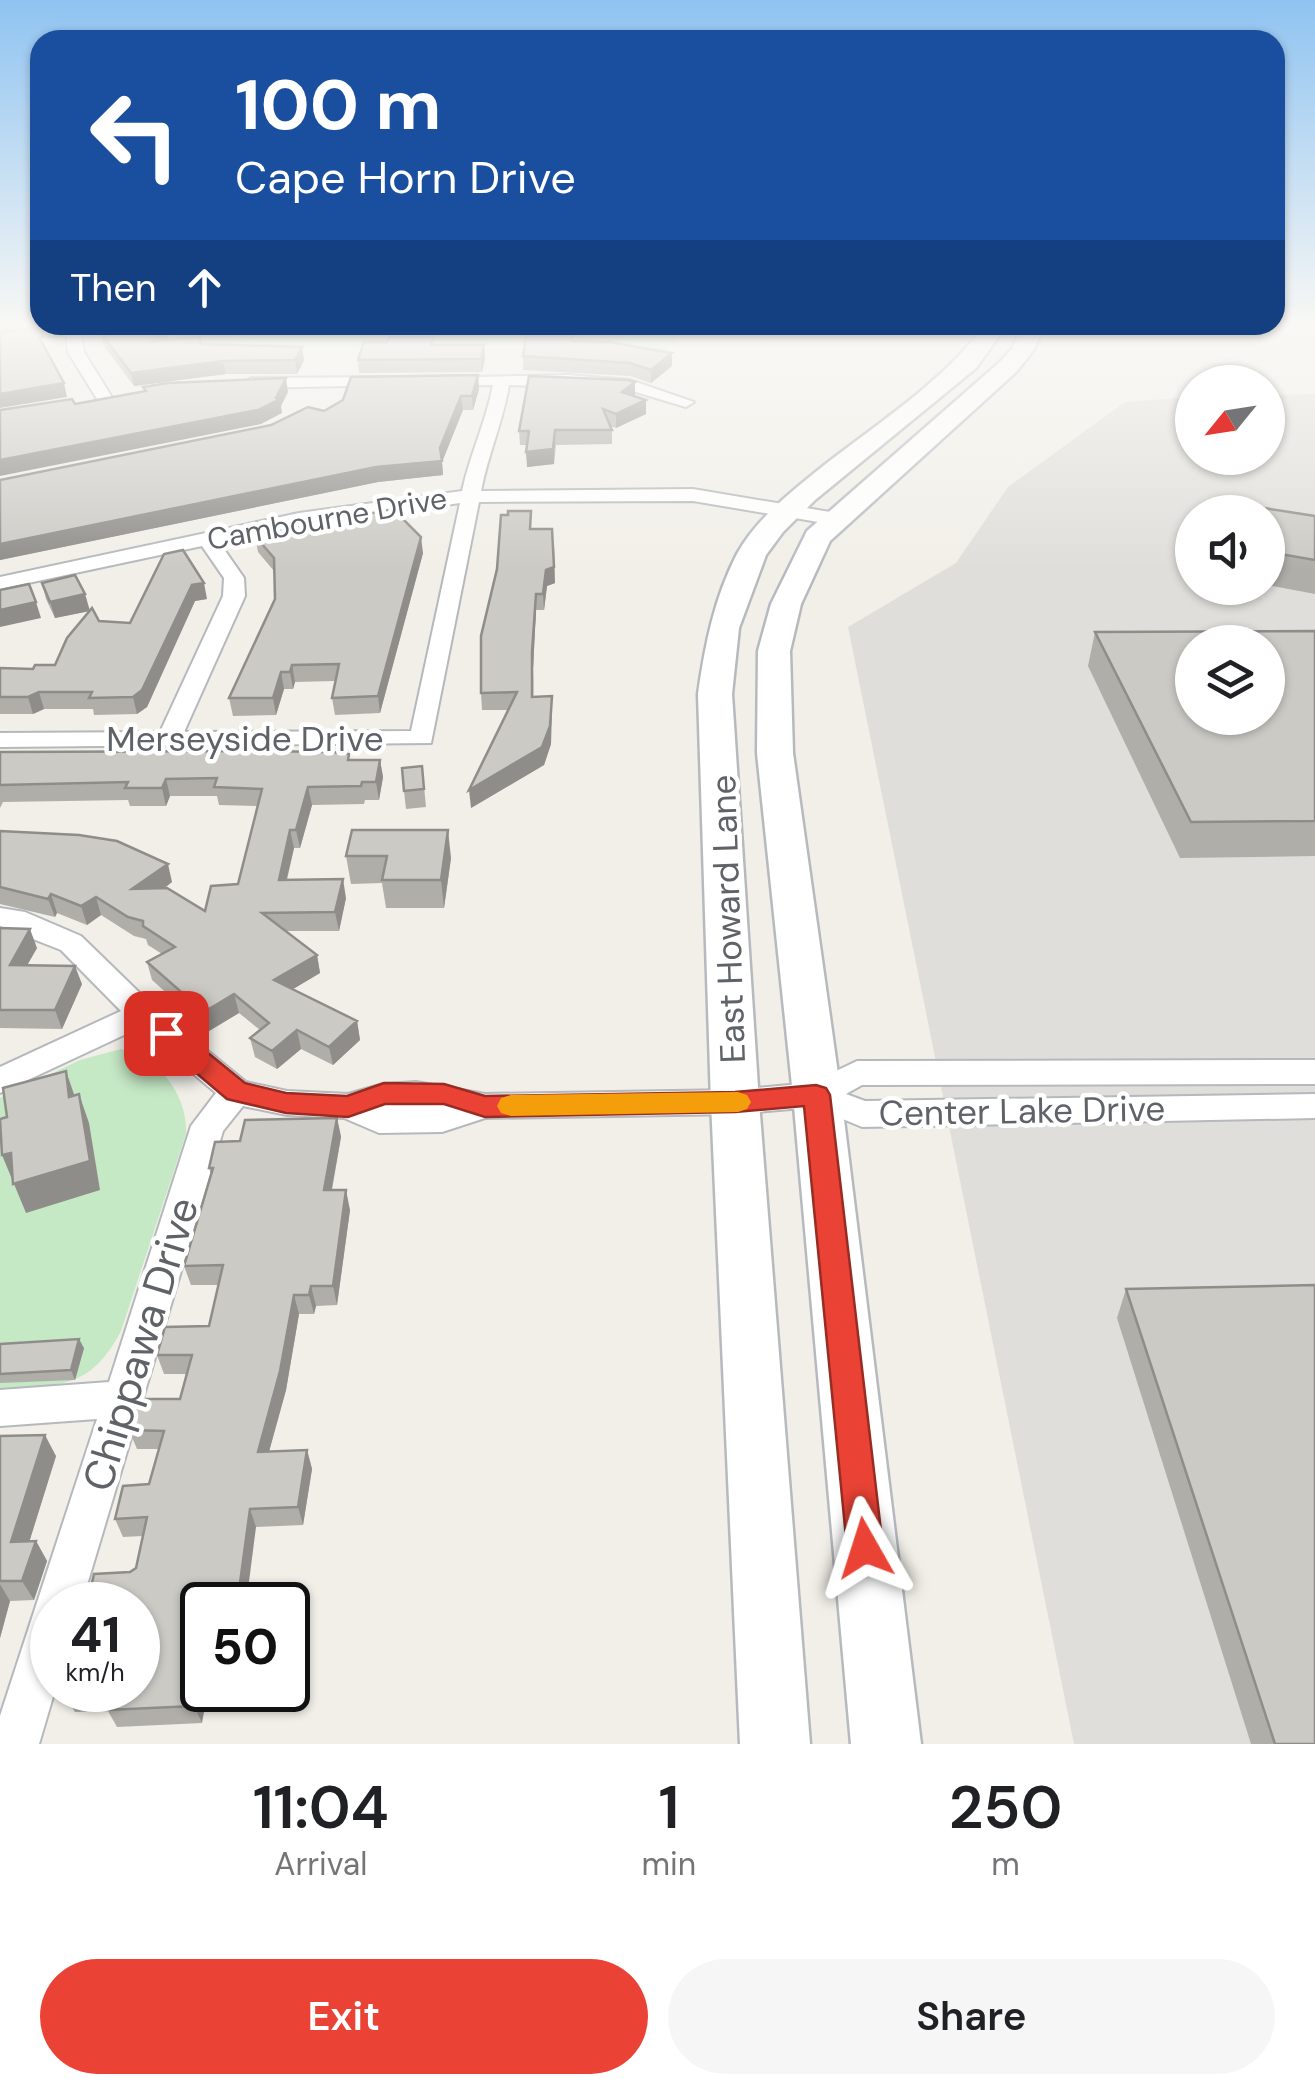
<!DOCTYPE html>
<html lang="en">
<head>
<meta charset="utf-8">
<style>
	body { margin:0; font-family:"DM Sans",sans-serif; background:#f6f6f6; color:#202124; height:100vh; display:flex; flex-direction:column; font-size:38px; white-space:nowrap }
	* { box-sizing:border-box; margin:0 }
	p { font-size:32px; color:#757577 }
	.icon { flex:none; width:55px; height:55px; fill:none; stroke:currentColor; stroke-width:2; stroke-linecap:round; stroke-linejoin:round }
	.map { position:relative; height:1744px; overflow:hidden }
	.side { display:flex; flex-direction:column; background:#fff; flex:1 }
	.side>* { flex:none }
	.top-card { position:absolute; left:30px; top:30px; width:1255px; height:305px; border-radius:30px; box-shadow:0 2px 8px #0004; background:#1a4fa0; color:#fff; overflow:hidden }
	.needle { width:65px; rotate:240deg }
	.tools { position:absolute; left:1175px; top:365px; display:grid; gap:20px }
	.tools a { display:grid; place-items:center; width:110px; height:110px; border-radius:50%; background:#fff; box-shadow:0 2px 8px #0004; font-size:50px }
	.speed { position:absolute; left:30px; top:1582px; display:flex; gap:20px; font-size:50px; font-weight:700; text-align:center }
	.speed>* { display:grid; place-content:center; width:130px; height:130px; border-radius:50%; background:#fff; box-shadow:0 2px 8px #0004; line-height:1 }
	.speed small { font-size:25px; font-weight:400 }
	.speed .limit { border:5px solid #111; border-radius:15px; background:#fff; color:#111 }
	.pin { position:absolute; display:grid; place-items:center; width:85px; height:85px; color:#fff; margin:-42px; border-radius:20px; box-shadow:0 5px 15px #0006 }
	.me { position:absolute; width:110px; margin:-55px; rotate:354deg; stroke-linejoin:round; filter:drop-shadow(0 0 8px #0008) }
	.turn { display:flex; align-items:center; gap:35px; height:210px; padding:0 40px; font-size:45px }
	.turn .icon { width:130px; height:130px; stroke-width:2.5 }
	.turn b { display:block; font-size:70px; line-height:85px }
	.then { display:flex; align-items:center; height:95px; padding:0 40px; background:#0003; gap:20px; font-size:38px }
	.eta { display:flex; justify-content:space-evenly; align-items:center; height:170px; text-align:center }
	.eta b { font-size:60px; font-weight:600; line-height:70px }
	.action { display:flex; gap:20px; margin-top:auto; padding:20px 40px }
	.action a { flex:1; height:115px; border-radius:60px; background:#ea4335; color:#fff; font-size:40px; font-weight:600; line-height:115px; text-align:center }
	.action a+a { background:#f6f6f6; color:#202124 }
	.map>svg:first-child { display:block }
</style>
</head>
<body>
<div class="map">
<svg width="1315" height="1744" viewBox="0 0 1315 1744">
	<rect width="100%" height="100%" fill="#f1efe8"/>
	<path fill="#e0deda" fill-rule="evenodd" d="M1315,394V1744H1074L848,627L956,563L1008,487L1125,402L1192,397V458H1268V395ZM1192,512H1268V588H1192ZM1192,642H1268V718H1192Z"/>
	<g fill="#c5e8c5">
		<path d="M185,326H694L658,356L596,345L172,348Z"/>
		<path d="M121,1049C159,1058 188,1095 186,1134L121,1331C89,1391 61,1383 0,1391V1098L80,1060Z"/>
	</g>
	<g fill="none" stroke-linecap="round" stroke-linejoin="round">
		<defs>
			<g id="street">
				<path d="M58,326H80L84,352L113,399L111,403L97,399L68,352L66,334L0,342V332Z"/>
				<path d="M568,375L630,380L694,402L686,407L629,390L509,385C503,422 488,454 481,491L693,489L836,513L846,519L836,525L693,501L479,502L431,743L0,747V733L160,732L223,596L224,578L202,546L0,589V577L299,513L462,491C470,454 486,422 493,385L441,386L435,384V378ZM460,503L411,731L184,732L245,596L244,578L219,542L299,525Z"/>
				<path d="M388,377L396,382L394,385L251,388L243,383L251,378Z"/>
				<path d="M0,908L25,912L81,936L153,1006L246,1082L287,1091L348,1094L383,1084L416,1082L485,1094L735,1090L811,1083L857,1061L1315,1060V1084L862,1085L846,1094L865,1101L1315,1094V1118L862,1127L814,1107L735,1114L485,1118L442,1132L379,1133L344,1118L287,1115L243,1106L223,1131L81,1605H52L55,1690L39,1744H0V1716L97,1419L0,1426V1390L109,1382L191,1126L216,1093L139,1028L0,1093V1067L121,1011L61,950L0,926Z"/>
			</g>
			<g id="secondary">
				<path d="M984,326H1006L976,368L815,500L783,532L766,555L739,628L732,694L759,1102L810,1744H740L711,1102L698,694C705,645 714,599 737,554C756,519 792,491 822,467C878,423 942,383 984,326Z"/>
				<path d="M1022,326H1044L1033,351L1016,372L830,541L801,604L790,651L793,753L841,1095L921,1744H851L793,1095L757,753L758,651L771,604L807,531L1000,362L1012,349Z"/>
			</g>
		</defs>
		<use href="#street" stroke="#b5b8bc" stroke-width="4"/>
		<use href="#secondary" stroke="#b6babf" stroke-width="5"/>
		<use href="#street" fill="#fff" fill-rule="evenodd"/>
		<use href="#secondary" fill="#fff" fill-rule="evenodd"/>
	</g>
	<g fill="#afaea9">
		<path d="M102,326H176L166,340L200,337L202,344L302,347L304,360L297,374H226L134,386L104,346L101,333Z"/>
		<path d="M573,341L672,353V366L651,383L630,376L523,370V356Z"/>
		<path d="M435,345H484L485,358L482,372L359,373L358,360Z"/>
		<path d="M478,375L479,389L473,410H463L442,462L443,475L378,482L0,560V480L271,425L324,411Z"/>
		<path d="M635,396L646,400V414L616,428L610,426L612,430V444L556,445L554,464L527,467V445H520L519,431Z"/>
		<path d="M1268,512L1315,516V594L1268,585Z"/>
		<path d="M532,529L555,583L547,586L544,610H536L533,669V697L552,696L551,744L544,765L471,808L508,710H482L481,693L497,569Z"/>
		<path d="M255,536L423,553L380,713L335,715L332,698L335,681L295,682L293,689H284L276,715L233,716L229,698L275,599L274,571L258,552Z"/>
		<path d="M164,554L207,599L195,601L147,707L137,714L94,715L93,709H44L33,714H0V668L33,669L55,665L89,611L55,618L46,599L42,583L85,594L89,610L99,621L130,623Z"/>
		<path d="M1315,631V856L1180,858L1088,666L1095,632Z"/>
		<path d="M0,752L380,760L383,777L379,800H365L364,804L312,805L300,848H294L287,880L346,898L339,931H286L317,955L320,973L293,989L357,1021L360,1040L333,1065L301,1049L277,1069L255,1057L250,1038L260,1030L239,1013L209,1031L152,980L147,962L162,954L148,945L146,939L134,936L101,915L87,925L57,913L55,917L0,904V831L172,882L165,888L205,911L238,884L258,806L219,805L217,796H170L166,806H130L128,800L3,802L0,808Z"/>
		<path d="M422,766L426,807L406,809L404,791Z"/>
		<path d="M352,830L451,858L444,908H386L382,883L351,884L346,856Z"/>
		<path d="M0,928L37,948L27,965L82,984L62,1029L0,1028Z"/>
		<path d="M337,1118L341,1137L332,1190L350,1210L337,1305L316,1306L314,1314H299L286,1390L269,1451L307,1450L312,1469L303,1525L256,1527L202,1605V1723L117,1727L108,1711L75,1712L65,1695L130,1572L136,1568L143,1536L123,1537L115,1519L149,1484L159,1449H137L129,1430L180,1399L186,1374H164L157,1355L209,1326L219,1285H191L184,1266L211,1175L209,1168L240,1141Z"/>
		<path d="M1126,1289L1315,1744H1251L1117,1318Z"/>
		<path d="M0,1344L84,1348L75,1380L0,1383Z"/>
		<path d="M0,1436L56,1456L29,1542L36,1541L47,1561L34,1600L10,1601L0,1638Z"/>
	</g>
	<g fill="#8f8d8a">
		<path d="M163,326H176L155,354L152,341Z"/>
		<path d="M484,345L485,358L482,372L481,359Z"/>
		<path d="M302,347L304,360L297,374L295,360Z"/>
		<path d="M672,353V366L651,383V370Z"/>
		<path d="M223,361L226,374L134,386L131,373Z"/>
		<path d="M478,375L479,389L473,410L472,396Z"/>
		<path d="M286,378L288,392L281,406L282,413L261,424L0,476V460L276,398Z"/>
		<path d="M635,382V396L622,392Z"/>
		<path d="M64,383L67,397L0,408V394Z"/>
		<path d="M461,396L463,410L442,462L443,475L378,482L0,560V544L440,448Z"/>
		<path d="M646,400V414L616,428V414Z"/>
		<path d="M555,430L554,464L527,467L526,452Z"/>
		<path d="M421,537L423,553L380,713L378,696Z"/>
		<path d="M554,544L555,583L547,586L544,610L543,594L546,570Z"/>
		<path d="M204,583L207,599L195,601L147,707L137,714L133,697L192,585Z"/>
		<path d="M85,594L90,611L55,618L50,602Z"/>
		<path d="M536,594V610L533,669L534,714L532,652Z"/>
		<path d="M36,602L41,618L0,627V610Z"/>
		<path d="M292,665L295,682L293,689L290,672Z"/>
		<path d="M281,672L284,689L276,715L273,698Z"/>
		<path d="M39,692L44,709L33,714L28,697Z"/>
		<path d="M552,696L551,744L544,765L471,808L469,790Z"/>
		<path d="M380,760L383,777L379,800L376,782Z"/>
		<path d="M166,779L170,796L166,806L162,788Z"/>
		<path d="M308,787L312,805L300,848L296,830Z"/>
		<path d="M290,830L294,848L282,898L279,880Z"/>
		<path d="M448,830L451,858L444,908L441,880Z"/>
		<path d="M168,864L172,882L138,907L132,889Z"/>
		<path d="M343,879L346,898L339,931L335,912Z"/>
		<path d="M51,894L57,913L55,917L48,899Z"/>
		<path d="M96,897L101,915L87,925L81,906Z"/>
		<path d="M30,929L37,948L17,983L10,965Z"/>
		<path d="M317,955L320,973L278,998L274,980Z"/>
		<path d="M75,966L82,984L62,1029L55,1010Z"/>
		<path d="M234,994L239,1013L209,1031L204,1012Z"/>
		<path d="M357,1021L360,1040L333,1065L329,1047Z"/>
		<path d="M297,1030L301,1049L277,1069L272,1051Z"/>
		<path d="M66,1071L76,1100L69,1097Z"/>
		<path d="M79,1094L89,1123L100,1190L26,1213L2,1155Z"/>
		<path d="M337,1118L341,1137L328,1209L324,1190Z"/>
		<path d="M346,1190L350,1210L337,1305L333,1286Z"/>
		<path d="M311,1286L316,1306L314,1314L309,1295Z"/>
		<path d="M294,1295L299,1314L286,1390L264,1470L258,1452Z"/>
		<path d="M79,1339L84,1348L75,1380L71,1370Z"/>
		<path d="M45,1435L56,1456L23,1562L11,1542Z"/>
		<path d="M307,1450L312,1469L303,1525L298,1507Z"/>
		<path d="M250,1509L256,1527L246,1605H237Z"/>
		<path d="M36,1541L47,1561L34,1600L22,1581Z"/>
		<path d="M0,1584L10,1601L0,1638Z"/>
		<path d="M202,1659V1690H208L202,1723L194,1706Z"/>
	</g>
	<g fill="#cccac5" stroke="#8f8d8a" stroke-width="2.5" fill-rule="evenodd">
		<path d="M105,326H163L152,341L200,337L201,344L302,347L295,360L223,361L131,373L101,333Z"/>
		<path d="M39,328L43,336L39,337L64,383L0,394V332Z"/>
		<path d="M526,335H573L572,341L609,342L672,353L651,370L630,363L523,356Z"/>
		<path d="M389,337H434L431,345H484L481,359L358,360L364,342H387Z"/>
		<path d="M478,375L472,396H461L440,448L442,461L376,467L0,544V480L271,425L308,407L324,411L343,400L351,377Z"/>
		<path d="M529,376L628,380L635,382L622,392L646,400L616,414L603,409L612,430H555L553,449L526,452L529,431H519Z"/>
		<path d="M286,378L276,398L280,399L258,410L0,460V410L72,399L75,404L146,391L143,387L168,383Z"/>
		<path d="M1264,508L1315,516V560L1268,552V512H1262Z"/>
		<path d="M393,509L421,537L378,696L332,698L339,664L292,665L290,672H281L273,698H229L275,599L274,558L255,536Z"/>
		<path d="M508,511H531L530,529H552L554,567L546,570L543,594H536L532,652V697L552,696L550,726L542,747L469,790L517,692L481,693V636L497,569L501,515H508Z"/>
		<path d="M183,550L204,583L192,585L142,690L133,697L89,698L92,692H39L28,697H0V668L33,669L35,665H55L67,638L92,608L99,621L130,623L164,554Z"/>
		<path d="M75,575L85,594L50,602L42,583Z"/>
		<path d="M29,584L36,602L0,610V590Z"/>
		<path d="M1315,631V821L1191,822L1095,632ZM1192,642H1268V718H1192Z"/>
		<path d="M258,751L332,752L349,754L348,760H380L376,782H362L361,786L308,787L296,830H290L279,880L343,879L335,912L262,913L317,955L274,980L357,1021L329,1047L297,1030L272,1051L250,1038L269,1023L234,994L204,1012L147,962L175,947L143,926V921L128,917L96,897L81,906L51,894L48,899L0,887V831L79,835L117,841L168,864L132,889L167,888L205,911L211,886L238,884L262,789L214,787L217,778L166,779L162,788H125L128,782L0,785V752Z"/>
		<path d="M422,766L424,789L404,791L402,768Z"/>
		<path d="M352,830H448L441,880H382L387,856H346Z"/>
		<path d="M0,928L30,929L10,965L75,966L55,1010H0Z"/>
		<path d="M66,1071L69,1097L79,1094L90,1161L13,1184L11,1153L2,1155L0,1119L7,1117L3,1088Z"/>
		<path d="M337,1118L324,1190H346L333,1286H311L309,1295H294L280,1371L258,1452L307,1450L298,1507L250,1509L237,1605H202V1659L194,1706L107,1710L111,1693L65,1695L66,1690H138V1605H87L94,1574L130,1572L136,1568L147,1517L115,1519L123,1486L149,1484L164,1431L129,1430L139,1399H180L192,1355H157L165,1327L209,1326L223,1265L184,1266L213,1168H209L215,1142L240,1141L245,1120Z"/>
		<path d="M1315,1285V1744H1275L1126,1289Z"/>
		<path d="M79,1339L71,1370L0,1374V1344Z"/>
		<path d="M45,1435L11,1542L36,1541L22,1581H0V1436Z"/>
	</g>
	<linearGradient id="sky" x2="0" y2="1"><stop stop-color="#8fc3f1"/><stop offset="0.57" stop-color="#f9f8f5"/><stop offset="1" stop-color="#f9f8f5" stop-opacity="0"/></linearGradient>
	<rect width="1315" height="570" fill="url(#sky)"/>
	<path fill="#ea4335" stroke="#982c22" stroke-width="2.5" d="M166,1024L175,1026L245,1083L286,1093L347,1096L384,1083L444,1084L485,1096L735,1092L816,1085L826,1088L830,1095L883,1548L878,1561L865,1566L853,1561L847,1548L804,1106L735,1112L485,1117L444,1104H385L348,1117L286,1113L227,1099L157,1040L153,1033L157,1026Z"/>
	<path fill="#f59e0b" d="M738,1092L747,1095L751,1102L747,1109L738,1112L511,1116L501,1113L497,1106L501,1098L511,1095Z"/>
	<g text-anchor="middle" stroke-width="9" stroke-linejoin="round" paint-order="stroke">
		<g font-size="30" fill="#5f6368" stroke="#fff">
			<text transform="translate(327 519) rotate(-10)" y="10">Cambourne Drive</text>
		</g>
		<g font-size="35" fill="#5f6368" stroke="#fff">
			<text x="245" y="751">Merseyside Drive</text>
			<text transform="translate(728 919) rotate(-92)" y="12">East Howard Lane</text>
			<text transform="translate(1022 1111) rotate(-1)" y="12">Center Lake Drive</text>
		</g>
		<g font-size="42" fill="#5f6368" stroke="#fff">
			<text transform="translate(140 1344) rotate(-73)" y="15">Chippawa Drive</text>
		</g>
	</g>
</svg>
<div class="tools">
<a><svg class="needle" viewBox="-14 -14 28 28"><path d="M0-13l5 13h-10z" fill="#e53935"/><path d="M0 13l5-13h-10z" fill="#757577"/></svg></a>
<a><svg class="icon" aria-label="sound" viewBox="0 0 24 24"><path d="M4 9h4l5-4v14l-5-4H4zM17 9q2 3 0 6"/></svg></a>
<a><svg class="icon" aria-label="layers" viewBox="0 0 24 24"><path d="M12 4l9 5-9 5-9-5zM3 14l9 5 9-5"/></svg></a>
</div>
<div class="speed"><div>41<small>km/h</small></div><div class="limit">50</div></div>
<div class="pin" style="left:166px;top:1033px;background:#d93025"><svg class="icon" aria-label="arrive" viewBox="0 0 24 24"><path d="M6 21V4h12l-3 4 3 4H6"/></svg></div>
<svg class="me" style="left:865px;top:1548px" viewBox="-20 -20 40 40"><path d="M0-17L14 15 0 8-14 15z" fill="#ea4335" stroke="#fff" stroke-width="4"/></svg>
<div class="top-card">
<div class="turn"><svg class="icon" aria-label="left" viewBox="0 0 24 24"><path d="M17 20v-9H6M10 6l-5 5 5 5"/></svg><div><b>100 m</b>Cape Horn Drive</div></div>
<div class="then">Then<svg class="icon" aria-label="ahead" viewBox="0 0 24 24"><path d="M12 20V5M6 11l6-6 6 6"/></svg></div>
</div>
</div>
<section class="side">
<div class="eta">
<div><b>11:04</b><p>Arrival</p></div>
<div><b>1</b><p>min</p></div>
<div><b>250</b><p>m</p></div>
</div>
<div class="action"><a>Exit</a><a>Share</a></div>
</section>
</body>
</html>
